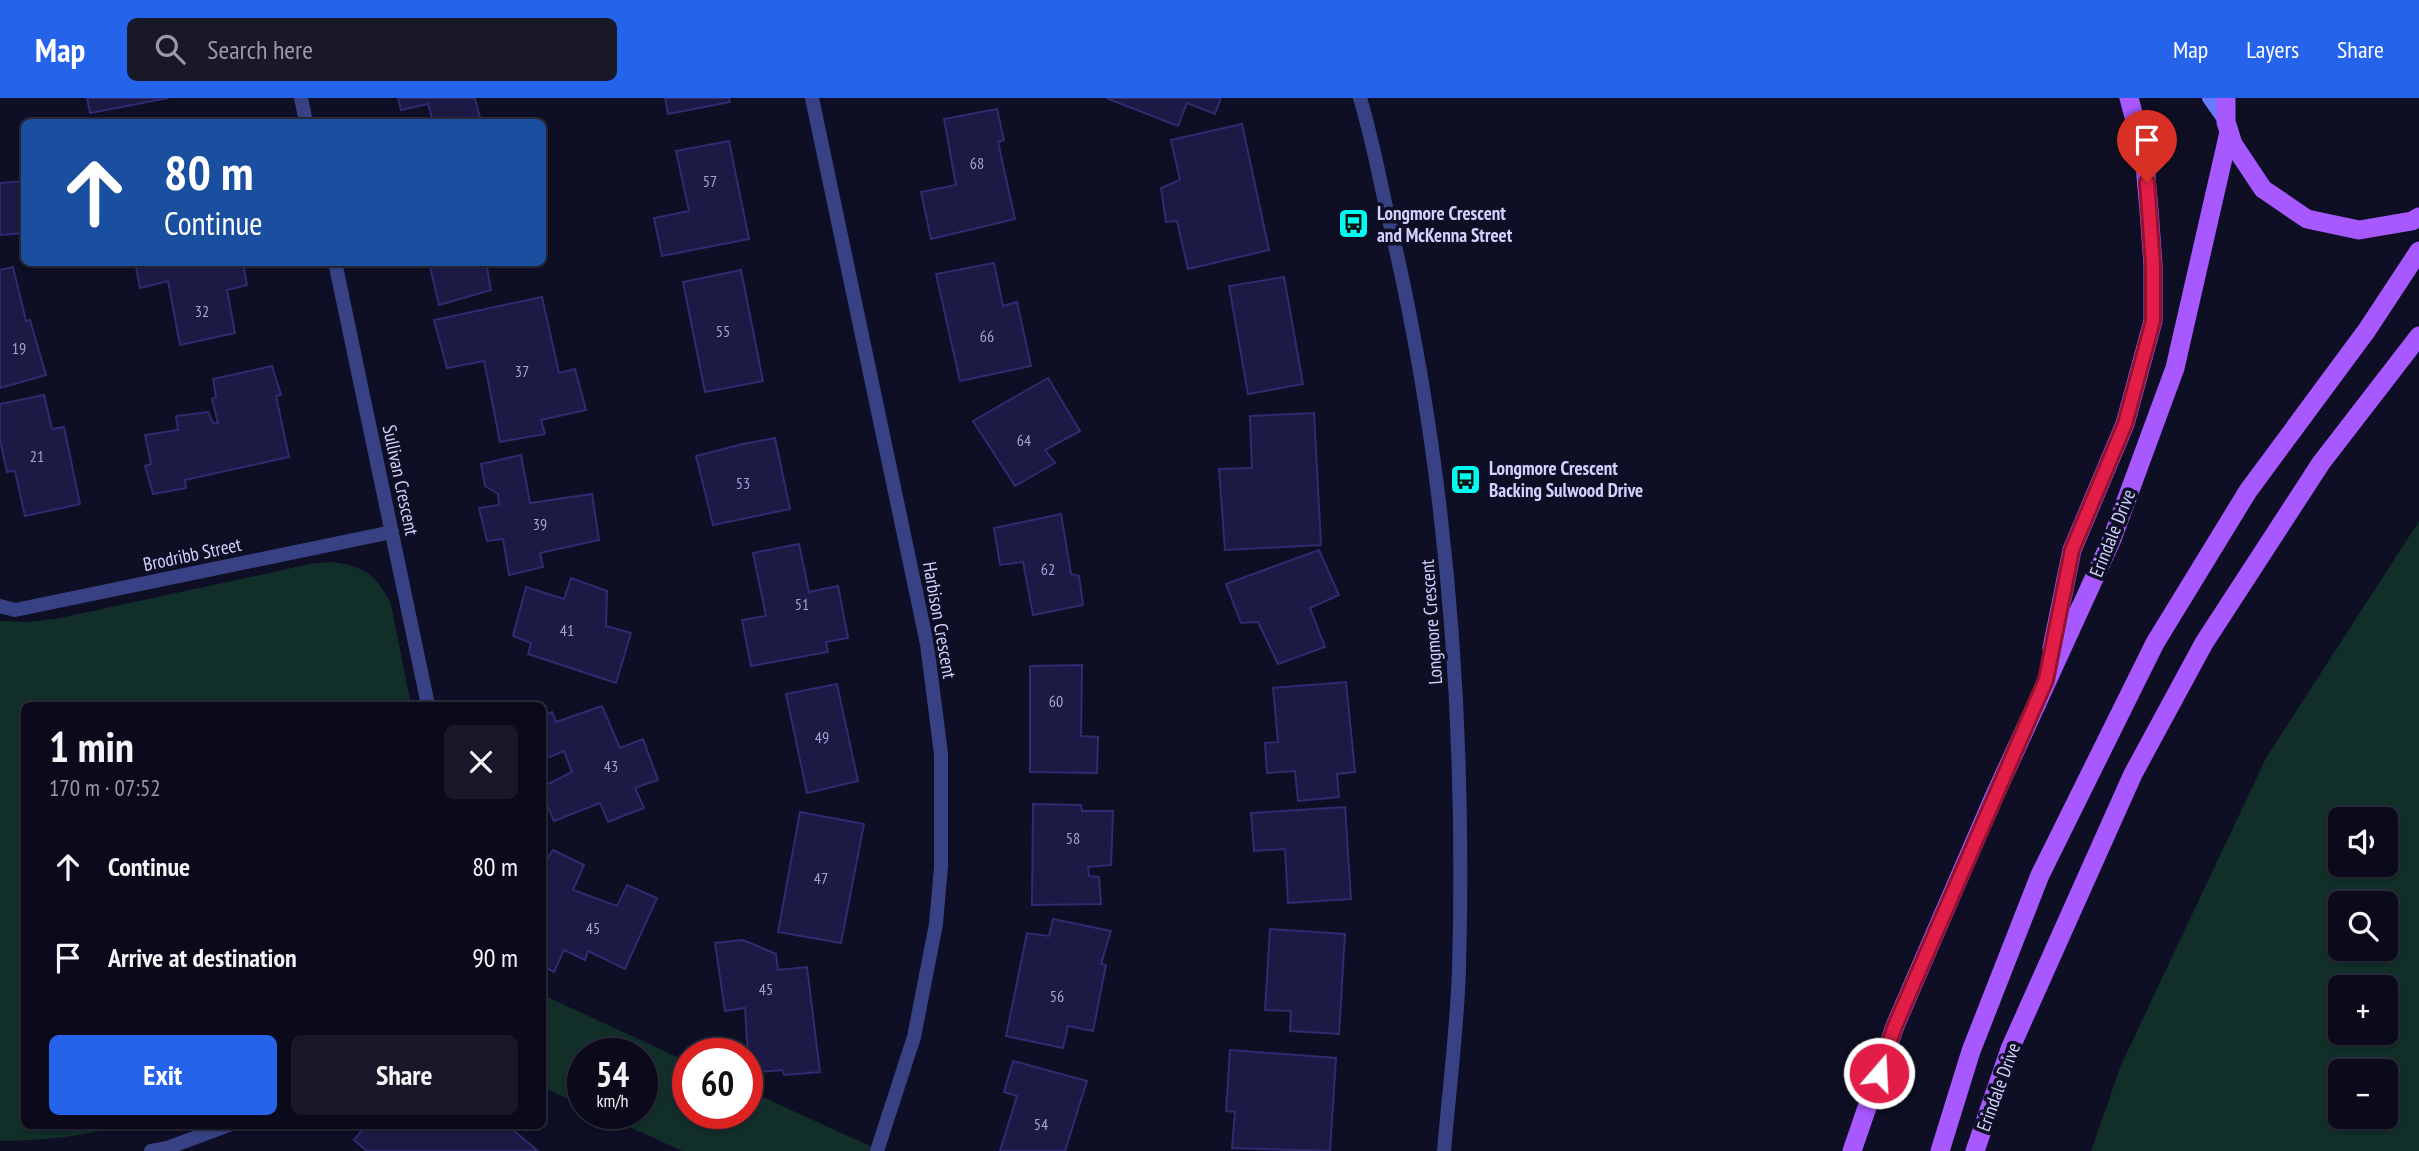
<!DOCTYPE html>
<html lang="en">
<head>
<meta charset="utf-8">
<style>
	body { margin:0; font-family:"PT Sans Narrow",sans-serif; background:#181828; color:#f1f3f6; height:100vh; display:flex; flex-direction:column; font-size:26px; white-space:nowrap }
	* { box-sizing:border-box; margin:0 }
	p { font-size:23px; color:#999aa3 }
	.icon { flex:none; width:38px; height:38px; fill:none; stroke:currentColor; stroke-width:2; stroke-linecap:round; stroke-linejoin:round }
	.map { position:relative; flex:1; overflow:hidden }
	.details { position:absolute; left:21px; top:604px; width:525px; height:427px; display:flex; flex-direction:column; background:#0a0a1b; border-radius:10px; box-shadow:0 2px 5px #0004,0 0 0 2px #2a2b3a }
	.details>* { flex:none }
	.top-card { position:absolute; left:21px; top:21px; width:525px; height:147px; border-radius:10px; box-shadow:0 2px 5px #0004,0 0 0 2px #2a2b3a; background:#1a4fa0; color:#fff; overflow:hidden }
	.fabs { position:absolute; left:2328px; top:709px; display:grid; gap:14px }
	.fabs a { display:grid; place-items:center; width:70px; height:70px; border-radius:10px; background:#0a0a1b; box-shadow:0 2px 5px #0004,0 0 0 2px #2a2b3a; font-size:35px }
	.speed { position:absolute; left:567px; top:940px; display:flex; gap:14px; font-size:35px; font-weight:700; text-align:center }
	.speed>* { display:grid; place-content:center; width:91px; height:91px; border-radius:50%; background:#0a0a1b; box-shadow:0 2px 5px #0004,0 0 0 2px #2a2b3a; line-height:1 }
	.speed small { font-size:18px; font-weight:400 }
	.speed .limit { border:10px solid #d22; background:#fff; color:#111 }
	.pin { position:absolute; display:grid; place-items:center; width:60px; height:60px; color:#fff; margin:-72px -30px; border-radius:50% 50% 50% 0; rotate:-45deg; box-shadow:0 0 7px #0007 }
	.pin .icon { rotate:45deg }
	.me { position:absolute; width:77px; margin:-38px; rotate:19deg; stroke-linejoin:round; filter:drop-shadow(0 0 5px #0008) }
	.turn { display:flex; align-items:center; gap:24px; height:147px; padding:0 28px; font-size:32px }
	.turn .icon { width:91px; height:91px; stroke-width:2.5 }
	.turn b { display:block; font-size:49px; line-height:60px }
	.round { display:grid; place-items:center; flex:none; width:74px; height:74px; border-radius:10px; background:#181828 }
	.head { display:flex; align-items:center; justify-content:space-between; height:119px; padding:0 28px }
	h1 { font-size:42px; font-weight:700; line-height:52px }
	.action { display:flex; gap:14px; margin-top:auto; padding:14px 28px }
	.action a { flex:1; height:80px; border-radius:10px; background:#2563eb; color:#fff; font-size:28px; font-weight:700; line-height:80px; text-align:center }
	.action a+a { background:#181828; color:#f1f3f6 }
	ul { padding:0; list-style:none }
	li { display:flex; align-items:center; gap:21px; height:91px; padding:0 28px }
	li div { flex:1 }
	li b { display:block; font-size:26px }
	li em { font-style:normal }
	header { display:flex; align-items:center; gap:42px; box-sizing:border-box; height:98px; padding:0 35px; background:#2563eb; color:#fff }
	header strong { font-size:33px }
	nav { display:flex; gap:38px; margin-inline-start:auto; font-size:24px }
	.search { width:490px; height:63px; background:#181828; display:flex; align-items:center; gap:18px; box-sizing:border-box; padding:0 24px; border-radius:10px; color:#999aa3; font-size:26px }
	.map>svg:first-child { display:block }
</style>
</head>
<body>
<header>
<strong>Map</strong>
<div class="search"><svg class="icon" aria-label="search" viewBox="0 0 24 24"><circle cx="10" cy="10" r="6"/><path d="M15 15l6 6"/></svg>Search here</div>
<nav><a>Map</a><a>Layers</a><a>Share</a></nav>
</header>
<div class="map">
<svg width="2419" height="1053" viewBox="0 0 2419 1053">
	<rect width="100%" height="100%" fill="#0e0e24"/>
	<g fill="#112e28" fill-rule="evenodd">
		<path d="M2419,423V1053H2091L2121,967L2266,660ZM2340,721H2385V766H2340ZM2340,805H2385V850H2340ZM2340,889H2385V934H2340ZM2340,973H2385V1018H2340Z"/>
		<path d="M333,464C364,468 377,477 391,506L411,607H24V1027H125C83,1038 43,1043 0,1043V523L29,524L60,520L315,465Z"/>
		<path d="M543,897L688,964V1015H747V992L881,1053H682L599,1015H642V956H583V1008L543,989Z"/>
	</g>
	<g fill="#1c1a45" stroke="#2e2b71" stroke-width="2">
		<path d="M87,0H168L90,15Z"/>
		<path d="M398,0H475L481,24H433L428,6L401,12Z"/>
		<path d="M665,0H729L730,4L668,16Z"/>
		<path d="M1106,0H1221L1215,16L1187,5L1178,28Z"/>
		<path d="M997,11L1004,42L998,44L1015,121L931,141L921,94L956,87L944,21Z"/>
		<path d="M1242,26L1269,152L1188,171L1177,123L1166,124L1161,90L1180,82L1171,42Z"/>
		<path d="M729,43L749,141L662,158L654,120L689,113L676,53Z"/>
		<path d="M24,83V135L0,137V85Z"/>
		<path d="M135,164H243L247,187L227,192L235,235L180,247L168,183L140,190Z"/>
		<path d="M429,164H486L491,192L439,207Z"/>
		<path d="M994,165L1003,208L1017,204L1031,268L960,283L936,176Z"/>
		<path d="M13,169L26,223L30,222L46,277L0,290V172Z"/>
		<path d="M741,172L763,283L705,294L683,184Z"/>
		<path d="M1284,179L1303,286L1248,296L1229,188Z"/>
		<path d="M542,199L559,275L575,271L586,312L541,322L545,336L500,344L484,263L447,270L434,222Z"/>
		<path d="M272,268L281,297L276,298L289,359L185,382L186,390L153,396L145,368L151,366L145,337L178,332L176,318L208,314L213,325H218L212,301L216,299L213,281Z"/>
		<path d="M1048,280L1080,333L1045,352L1055,365L1015,388L973,323Z"/>
		<path d="M44,297L52,331L64,329L80,406L25,418L15,373L7,374L0,342V306Z"/>
		<path d="M1314,315L1321,447L1225,452L1219,371L1252,370L1250,318Z"/>
		<path d="M775,340L790,411L713,427L696,358L743,346Z"/>
		<path d="M521,357L530,405L592,396L599,442L540,455L543,469L509,477L503,441L487,443L479,410L499,407L498,396L485,388L481,366Z"/>
		<path d="M1061,416L1071,476L1079,478L1083,507L1033,517L1023,464L1000,467L994,430Z"/>
		<path d="M799,446L809,494L838,488L848,540L826,544L828,554L751,568L742,522L766,518L753,455Z"/>
		<path d="M1319,452L1339,497L1310,510L1325,549L1278,566L1258,524L1241,525L1226,486Z"/>
		<path d="M571,480L607,493L606,528L631,535L616,585L528,556L531,545L513,538L526,489L564,501Z"/>
		<path d="M1082,567L1081,638L1098,639L1097,675L1030,674V568Z"/>
		<path d="M1346,584L1355,674L1337,676L1339,699L1298,703L1295,673L1267,675L1265,645L1278,644L1273,590Z"/>
		<path d="M837,586L858,683L807,695L786,596Z"/>
		<path d="M602,608L620,650L643,641L658,682L635,690L644,710L608,724L600,705L554,723L542,696V689L572,674L564,653L542,662V619L552,614L556,624Z"/>
		<path d="M1033,706L1081,707L1082,713H1113L1111,767L1088,769L1089,778L1099,779L1101,806L1032,807Z"/>
		<path d="M1345,709L1351,801L1288,805L1285,751L1254,753L1251,715Z"/>
		<path d="M800,714L864,726L841,845L778,834Z"/>
		<path d="M553,752L584,767L573,792L617,808L627,787L657,800L625,871L588,853L585,862L564,852L554,874L542,868V769Z"/>
		<path d="M1053,821L1111,833L1101,866L1106,867L1093,933L1068,928L1063,950L1006,938L1027,835L1049,838Z"/>
		<path d="M1270,831L1345,836L1339,936L1290,933L1291,913L1265,912Z"/>
		<path d="M743,842L776,856L778,872L807,869L820,974L784,977L782,972L749,975L745,910L725,913L715,845Z"/>
		<path d="M1230,952L1336,960L1330,1053L1232,1050L1235,1014L1226,1013Z"/>
		<path d="M1013,963L1087,983L1065,1053H1000L1017,998L1004,994Z"/>
		<path d="M366,1027H507L538,1053H367L354,1042Z"/>
	</g>
	<g fill="none" stroke-linecap="round" stroke-linejoin="round">
		<g stroke="#384184" stroke-width="14">
			<path d="M301,0L306,24"/>
			<path d="M812,0L927,546L941,656V769L936,826L914,939L877,1053"/>
			<path d="M1360,0C1371,36 1378,73 1386,109C1447,359 1466,615 1459,872C1457,932 1449,993 1444,1053"/>
			<path d="M335,164L428,607"/>
			<path d="M0,508L15,512L392,434"/>
			<path d="M151,1053L167,1050L229,1027"/>
		</g>
		<path stroke="#687bff" stroke-width="14" d="M2209,0L2226,24"/>
		<g stroke="#a758ff" stroke-width="19">
			<path d="M2226,0V24L2233,46L2263,91L2307,121L2359,132L2412,123L2419,119"/>
			<path d="M2052,550L2072,452L2125,326L2153,223V167L2149,112L2144,56L2129,0"/>
			<path d="M1852,1053L1895,928L1994,699L2112,441L2175,270L2229,34"/>
			<path d="M1940,1053L1971,953L2040,777L2155,545L2248,393L2367,232L2419,153"/>
			<path d="M1975,1053L2010,951L2133,676L2204,545L2321,365L2419,238"/>
		</g>
	</g>
	<g fill="none" stroke-linecap="round" stroke-linejoin="round">
		<defs>
			<path id="route" d="M1879,975L1895,928L2046,582L2072,452L2125,326L2153,223V167L2147,84"/>
		</defs>
		<use href="#route" stroke="#92132f" stroke-width="18"/>
		<use href="#route" stroke="#e11d48" stroke-width="12"/>
	</g>
	<defs>
		<symbol id="bus-square" viewBox="-11 -11 22 22"><rect x="-9" y="-9" width="18" height="18" rx="4" fill="#00fcee" stroke="#0e0e24"/><path d="M-5-6H5V4H4V6H2V4H-2V6H-4V4H-5ZM-3.5-4V0h7V-4ZM-3.5 1.2v1.5H-2V1.2ZM2 1.2v1.5H3.5V1.2Z" fill="#111"/></symbol>
	</defs>
	<g fill-rule="evenodd">
		<use href="#bus-square" x="1336" y="108" width="35" height="35"/>
		<use href="#bus-square" x="1448" y="364" width="35" height="35"/>
	</g>
	<g text-anchor="middle" stroke-width="7" stroke-linejoin="round" paint-order="stroke">
		<g font-size="16" fill="#a4a4d0">
			<text x="977" y="71">68</text>
			<text x="710" y="89">57</text>
			<text x="202" y="219">32</text>
			<text x="723" y="239">55</text>
			<text x="987" y="244">66</text>
			<text x="19" y="256">19</text>
			<text x="522" y="279">37</text>
			<text x="1024" y="348">64</text>
			<text x="37" y="364">21</text>
			<text x="743" y="391">53</text>
			<text x="540" y="432">39</text>
			<text x="1048" y="477">62</text>
			<text x="802" y="512">51</text>
			<text x="567" y="538">41</text>
			<text x="1056" y="609">60</text>
			<text x="822" y="645">49</text>
			<text x="611" y="674">43</text>
			<text x="1073" y="746">58</text>
			<text x="821" y="786">47</text>
			<text x="593" y="836">45</text>
			<text x="766" y="897">45</text>
			<text x="1057" y="904">56</text>
			<text x="1041" y="1032">54</text>
		</g>
		<g font-size="19" font-weight="bold" fill="#d1d2ff" stroke="#0e0e24" text-anchor="start">
			<text x="1377" y="122">Longmore Crescent<tspan x="1377" dy="22">and McKenna Street</tspan></text>
			<text x="1489" y="377">Longmore Crescent<tspan x="1489" dy="22">Backing Sulwood Drive</tspan></text>
		</g>
		<g font-size="19" fill="#d1d2ff" stroke="#0e0e24">
			<text transform="translate(401 382) rotate(78)" y="7">Sullivan Crescent</text>
			<text transform="translate(2112 435) rotate(-68)" y="7">Erindale Drive</text>
			<text transform="translate(192 456) rotate(-12)" y="7">Brodribb Street</text>
			<text transform="translate(940 522) rotate(80)" y="7">Harbison Crescent</text>
			<text transform="translate(1431 524) rotate(-94)" y="7">Longmore Crescent</text>
			<text transform="translate(1998 989) rotate(-70)" y="7">Erindale Drive</text>
		</g>
	</g>
</svg>
<div class="fabs">
<a><svg class="icon" aria-label="sound" viewBox="0 0 24 24"><path d="M4 9h4l5-4v14l-5-4H4zM17 9q2 3 0 6"/></svg></a>
<a><svg class="icon" aria-label="search" viewBox="0 0 24 24"><circle cx="10" cy="10" r="6"/><path d="M15 15l6 6"/></svg></a>
<a>+</a>
<a>−</a>
</div>
<div class="speed"><div>54<small>km/h</small></div><div class="limit">60</div></div>
<div class="pin" style="left:2147px;top:84px;background:#d93025"><svg class="icon" aria-label="arrive" viewBox="0 0 24 24"><path d="M6 21V4h12l-3 4 3 4H6"/></svg></div>
<svg class="me" style="left:1879px;top:975px" viewBox="-20 -20 40 40"><circle r="17" fill="#e11d48" stroke="#fff" stroke-width="3"/><path d="M0-11L8 9 0 5-8 9z" fill="#fff"/></svg>
<div class="top-card">
<div class="turn"><svg class="icon" aria-label="ahead" viewBox="0 0 24 24"><path d="M12 20V5M6 11l6-6 6 6"/></svg><div><b>80 m</b>Continue</div></div>
</div>
<section class="details">
<div class="head"><div><h1>1 min</h1><p>170 m · 07:52</p></div><a class="round"><svg class="icon" aria-label="close" viewBox="0 0 24 24"><path d="M6 6l12 12M18 6L6 18"/></svg></a></div>
<ul>
<li><svg class="icon" aria-label="ahead" viewBox="0 0 24 24"><path d="M12 20V5M6 11l6-6 6 6"/></svg><div><b>Continue</b></div><em>80 m</em></li>
<li><svg class="icon" aria-label="arrive" viewBox="0 0 24 24"><path d="M6 21V4h12l-3 4 3 4H6"/></svg><div><b>Arrive at destination</b></div><em>90 m</em></li>
</ul>
<div class="action"><a>Exit</a><a>Share</a></div>
</section>
</div>
</body>
</html>
